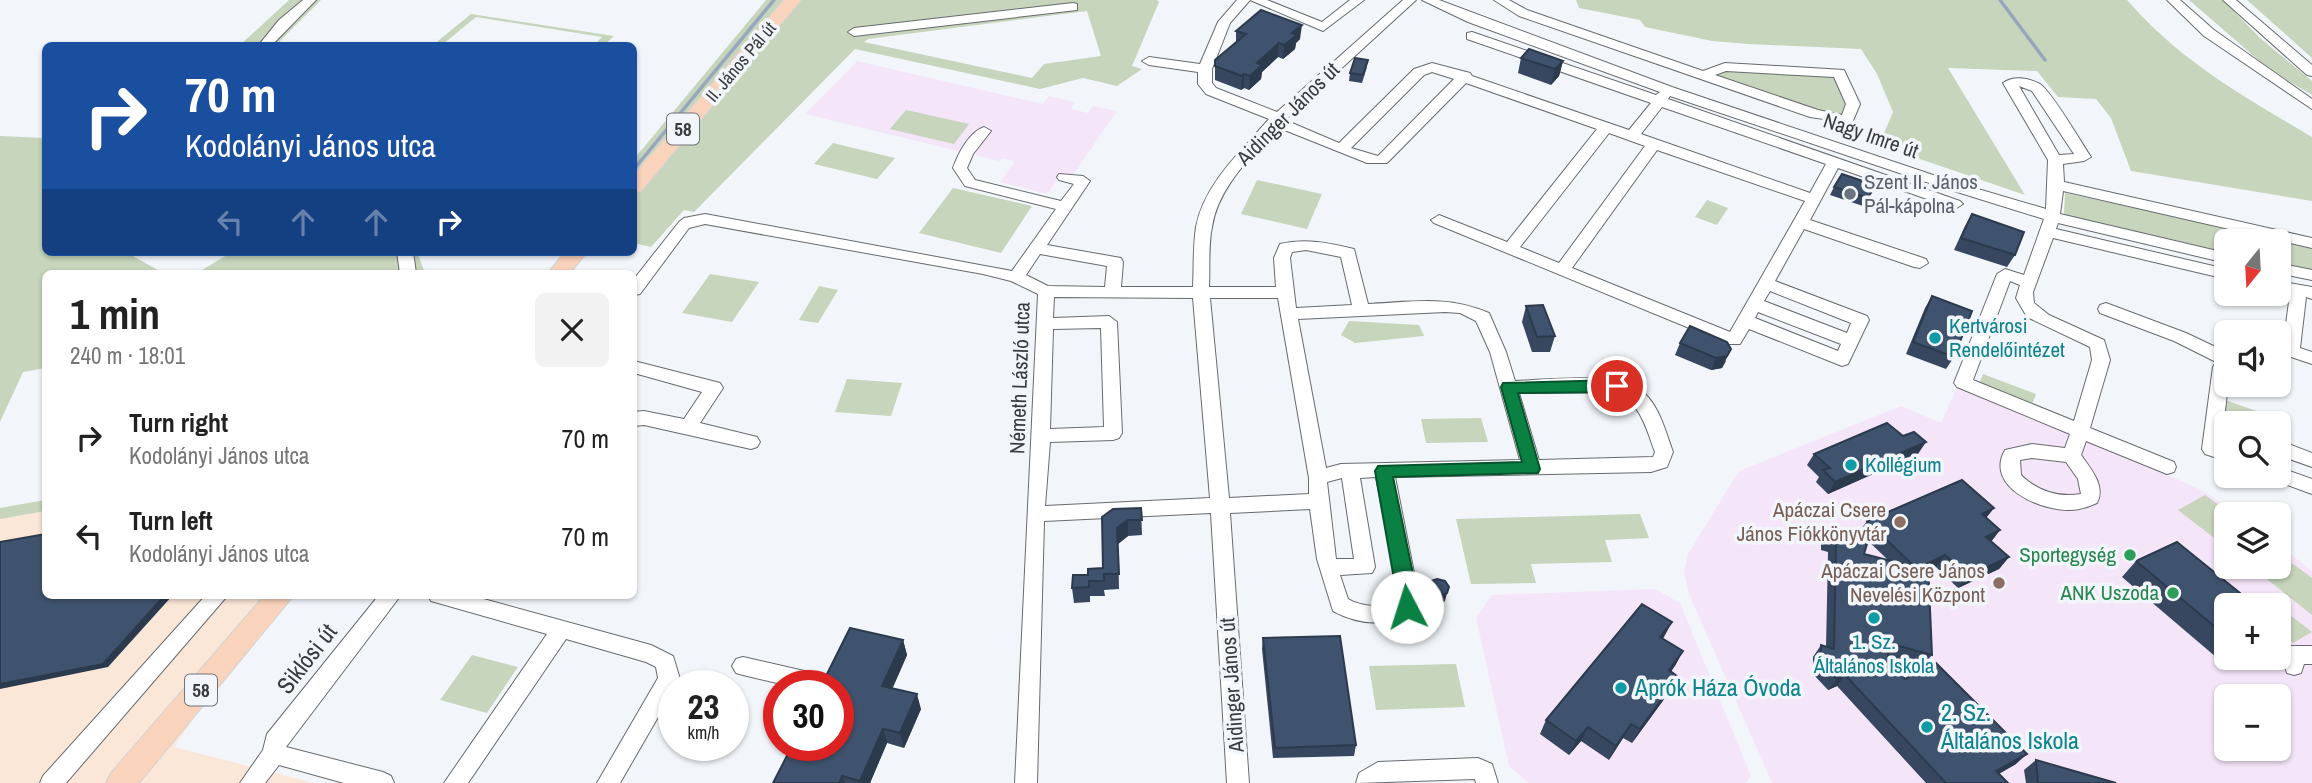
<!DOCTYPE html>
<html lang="en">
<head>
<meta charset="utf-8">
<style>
	body { margin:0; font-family:"Archivo Narrow",sans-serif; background:#f2f2f2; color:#222; height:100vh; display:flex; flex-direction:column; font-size:26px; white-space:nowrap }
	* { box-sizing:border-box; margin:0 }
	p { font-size:23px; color:#767676 }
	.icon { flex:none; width:38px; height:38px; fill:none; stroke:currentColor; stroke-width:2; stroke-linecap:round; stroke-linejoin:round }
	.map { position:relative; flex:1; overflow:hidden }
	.panel { position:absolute; left:42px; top:270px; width:595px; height:329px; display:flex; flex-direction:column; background:#fff; border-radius:10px; box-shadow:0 2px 5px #0004 }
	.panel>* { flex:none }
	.hud { position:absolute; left:42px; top:42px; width:595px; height:214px; border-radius:10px; box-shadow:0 2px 5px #0004; background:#1a4fa0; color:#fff; overflow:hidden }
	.needle { width:46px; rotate:198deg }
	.tools { position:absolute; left:2214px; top:229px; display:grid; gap:14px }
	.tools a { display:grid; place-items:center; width:77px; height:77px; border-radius:10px; background:#fff; box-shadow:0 2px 5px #0004; font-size:35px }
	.speed { position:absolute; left:658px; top:670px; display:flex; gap:14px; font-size:35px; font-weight:700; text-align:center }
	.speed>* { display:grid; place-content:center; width:91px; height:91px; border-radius:50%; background:#fff; box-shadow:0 2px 5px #0004; line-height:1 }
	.speed small { font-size:18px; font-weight:400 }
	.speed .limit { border:10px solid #d22; background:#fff; color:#111 }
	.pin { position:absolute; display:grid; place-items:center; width:60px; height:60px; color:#fff; margin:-30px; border:4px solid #fff; border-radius:50%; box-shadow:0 2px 7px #0007 }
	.me { position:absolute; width:77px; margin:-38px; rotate:355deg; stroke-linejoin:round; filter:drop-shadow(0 0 5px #0008) }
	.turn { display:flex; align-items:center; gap:24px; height:147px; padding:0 28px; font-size:32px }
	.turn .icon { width:91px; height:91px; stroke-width:2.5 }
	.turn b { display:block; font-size:49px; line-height:60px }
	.lanes { display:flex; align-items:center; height:66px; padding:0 28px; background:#0003; justify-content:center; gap:35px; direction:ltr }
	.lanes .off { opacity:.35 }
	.round { display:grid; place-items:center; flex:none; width:74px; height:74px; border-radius:10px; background:#f2f2f2 }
	.head { display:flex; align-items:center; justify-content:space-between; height:119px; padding:0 28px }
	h1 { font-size:42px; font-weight:700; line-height:52px }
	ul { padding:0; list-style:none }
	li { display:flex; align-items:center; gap:21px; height:98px; padding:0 28px }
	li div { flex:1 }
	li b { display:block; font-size:26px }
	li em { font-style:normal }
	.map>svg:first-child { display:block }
</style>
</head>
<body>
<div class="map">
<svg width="2312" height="783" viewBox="0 0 2312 783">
	<rect width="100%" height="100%" fill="#f2f6fb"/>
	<path fill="#fbe7d7" d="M45,511L46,595H277L174,747L314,783H0V519Z"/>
	<g fill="#f5e5f8" fill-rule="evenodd">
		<path d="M857,61L1043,104L1049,96L1075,102L1071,109L1088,113L1093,106L1117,111L1073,175L1062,173L1047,194L1000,182L1015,161L1002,158L999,161L805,114Z"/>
		<path d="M1958,385L2101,443L2207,493L2236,514H2226V567H2278L2279,545L2312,571V783H1772L1689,594L1684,572L1688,554L1739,471L1901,406L1941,423ZM2226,606H2278V658H2226ZM2226,696H2278V749H2226Z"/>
		<path d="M1655,589L1680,603L1751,776L1746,783H1529L1509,766L1476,618L1492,595Z"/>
	</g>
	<g fill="#c6d5bb" fill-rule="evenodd">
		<path d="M289,0H321L276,45L239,46Z"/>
		<path d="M766,0H1157L1159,2L1132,66L1142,69L1117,86L1083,78L1040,89L855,49L694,212L684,210L651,247L634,243V159ZM1087,11L1101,56L1044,64L1032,78L864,42L868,39Z"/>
		<path d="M1576,0H2127C2181,62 2243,96 2312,137V201L2131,171L2111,118L2096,99L2058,97L2037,71L1948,68L2025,195L1879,145L1893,112L1877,74L1861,49L1748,44L1712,41L1645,27L1640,20L1579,8Z"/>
		<path d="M2189,0H2223L2260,38L2312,81V95L2270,70Z"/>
		<path d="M2247,0H2312V58Z"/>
		<path d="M471,14L614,36L604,45H594L602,37L476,17L442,45H433Z"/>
		<path d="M1725,67L1838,73L1852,104L1846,119L1705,75Z"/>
		<path d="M906,110L969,124L954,144L890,129Z"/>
		<path d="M0,136L45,138L46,252H126L163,273H46L45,368L23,372L0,422Z"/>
		<path d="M833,143L895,158L877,179L814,164Z"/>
		<path d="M1257,180L1322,194L1307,229L1241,214Z"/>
		<path d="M953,188L1032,206L1001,253L919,233Z"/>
		<path d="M2065,193L2312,246V270L2279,264L2278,242H2226V252L2064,215Z"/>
		<path d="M1707,200L1728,208L1717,225L1695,217Z"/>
		<path d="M232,252H417L425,273H197Z"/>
		<path d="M710,274L759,282L732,322L682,313Z"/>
		<path d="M819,286L838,290L818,323L799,320Z"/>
		<path d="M1349,321L1419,325L1424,336L1355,343L1341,335Z"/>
		<path d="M1983,374L2036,394L2031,407L1978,387Z"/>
		<path d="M847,379L902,383L891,416L835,412Z"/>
		<path d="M2225,400L2265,414L2264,423L2222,422Z"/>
		<path d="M1481,418L1488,442L1426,443L1421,419Z"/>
		<path d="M2205,495L2231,514H2226V547L2178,510Z"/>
		<path d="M45,500V511L0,519V508Z"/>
		<path d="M1640,514L1649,538L1605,540L1612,562L1531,564L1536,583L1471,584L1456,519Z"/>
		<path d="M2285,558L2312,578V615L2258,572L2268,567H2278L2279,561Z"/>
		<path d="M2278,606L2312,632L2293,643L2279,632Z"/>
		<path d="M472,655L518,667L487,713L440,700Z"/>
		<path d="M1456,664L1465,707L1376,710L1369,666Z"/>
	</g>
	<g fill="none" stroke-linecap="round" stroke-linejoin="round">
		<g stroke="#98a6be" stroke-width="3.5">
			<path d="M2000,0L2045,60"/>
			<path d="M634,169L774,0"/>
		</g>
		<defs>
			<g id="minor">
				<path d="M303,0H316L271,46H258L279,20Z"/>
				<path d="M1237,0H1267L1322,22L1350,0H1364L1323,31L1250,0L1230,23L1212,69V83L1216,88L1277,112L1403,0H1416L1285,120L1339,143L1414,69L1432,63L1470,73L1472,76L1629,130L1651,103L1467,39V33L1472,32L1656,95L1660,92L1468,22L1422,0H1439L1672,87L1951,181L2046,209L2048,160L2003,83C2013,75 2029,78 2040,84C2052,92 2081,142 2091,157L2084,161L2063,164L2064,182L2312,238V248L2063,191L2060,214L2226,253V263L2058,223L2056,229L2226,269V279L2053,238L2033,292L2034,303L2049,315L2104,340L2110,360L2090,428L2174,462L2176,467L2174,472L2167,474L2086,441L2081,455C2091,469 2106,486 2097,503C2088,507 2079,510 2070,510C2041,511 1984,487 2005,450L2032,444L2065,448L2070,434L1957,387L1954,383L1997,274L2005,269L2024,275L2044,219L1941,187L1670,96L1668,99L1960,201L1963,204L1955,209L1950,207L1838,168L1810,220L1926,259L1928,263L1920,268L1914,267L1804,229L1775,281L1867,316L1869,320L1848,364L1842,366L1749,329L1740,344H1728L1434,223L1431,220L1439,215L1444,217L1507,242L1597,129L1466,83L1387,163H1367L1277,127C1252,156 1218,187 1212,227C1208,246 1210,267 1209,287H1276L1274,258L1280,244C1305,238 1329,243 1354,249L1368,304C1412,302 1448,295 1489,313L1506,352L1515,381C1550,380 1624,369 1648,397C1661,412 1666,433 1673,452L1667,467L1651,472L1395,477L1419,598L1414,613C1387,627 1359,625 1333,611L1317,559L1310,509L1230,513L1249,783H1227L1211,513L1044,521L1037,783H1015L1038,294L1011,281L983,274L705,224L689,228L640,294L634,295V279L679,222L684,218L705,214L1012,271L1056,209L965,186L953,168C958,154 969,132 984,127L991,131L973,154L967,168L975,180L1061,201L1074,184L1059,180L1057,177L1059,174L1083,176L1090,181L1047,245L1121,258L1123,262L1121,287H1193C1194,267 1193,246 1196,227C1204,184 1242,150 1269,119L1206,94L1198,84V72L1149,65L1142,61L1149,57L1200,64L1218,22ZM1432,72L1454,79L1378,156L1351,148L1424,75ZM2019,86L2032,91L2074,154L2059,155ZM1662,107L1826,164L1810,193L1641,134ZM1609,133L1645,146L1559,263L1520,247ZM1657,150L1805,201L1730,332L1572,268ZM1306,250L1341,257L1352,305L1296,308L1290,258L1292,252ZM1040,254L1107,266L1105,287L1048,286L1026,275ZM2010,281L2020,285L2016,298L2027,317L2090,347L2092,360L2074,421L1973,380ZM1770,291L1851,323L1847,333L1764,301ZM1054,297L1193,298L1210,498L1045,506L1050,442L1113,440L1119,438L1122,433L1117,322L1109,316L1053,318ZM1210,298H1278L1309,478V494L1229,498ZM1445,312L1460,313L1476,321L1490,352L1520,460L1341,464L1326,468L1298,319ZM1758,312L1841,344L1838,351L1755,318ZM1101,328L1104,427L1050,429L1053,329ZM1615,392C1641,403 1646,428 1655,452L1653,457L1539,460L1519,393ZM2032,458L2066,462L2078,479L2081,494C2059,498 2037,491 2021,475L2020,460ZM1376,477L1399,598L1394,604C1379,607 1362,607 1348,599L1340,575L1372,573L1375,567L1360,478ZM1342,478L1354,559H1336L1327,482Z"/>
				<path d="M1494,0H1509L1527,10L1703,71L1725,63L1844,70L1860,104L1852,123L1810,117L1519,16ZM1726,71L1834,77L1846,104L1842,115L1818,110L1715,75Z"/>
				<path d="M2167,0H2180L2214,30L2312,99V109L2204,36Z"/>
				<path d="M2223,0H2236L2312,65V76L2307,75Z"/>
				<path d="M1073,3L1077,4V10L854,36L848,32L854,28Z"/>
				<path d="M397,252H413L416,273H400Z"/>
				<path d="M2278,263L2312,270V280L2278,273Z"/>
				<path d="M2278,281L2312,287V299L2306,297L2300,348L2312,352V364L2291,357L2278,360V348L2283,347L2290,294L2278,292Z"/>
				<path d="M2106,303L2186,333L2226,352V385H2228L2221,445L2226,447V461L2205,454L2202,449L2213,367L2216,362L2174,341L2100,313L2098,309L2100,305Z"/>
				<path d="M634,361L720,383L723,388L700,423L757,437L760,442L757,447L751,449L644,425L634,426V412L644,411L684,419L702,392L634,373Z"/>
				<path d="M2278,440L2312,453V467L2278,455Z"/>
				<path d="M2278,467L2312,479V494L2271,479L2270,476H2278Z"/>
				<path d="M206,595H228L66,783H40L43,776Z"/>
				<path d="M379,595H401L286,747L383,772L391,776L394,783H344L279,765L265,783H240L263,750L267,734Z"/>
				<path d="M428,595H469L651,645L673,656L680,679L620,783H597L658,678L656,667L646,662L566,639L468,783H444L547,634L438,603L431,601Z"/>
				<path d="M2291,646H2312V664H2304L2301,673L2294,675L2287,673L2281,655L2284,649Z"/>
				<path d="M743,657L813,673L820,675L824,682L822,686H790L743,675L736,673L732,666L736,659Z"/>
				<path d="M1478,758L1492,764L1498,783H1476L1475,779L1356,783L1359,773L1378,762Z"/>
			</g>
			<g id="major">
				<path d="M784,0H801L641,191L634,193V175Z"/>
				<path d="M565,252H587L570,273H548Z"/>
				<path d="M265,595H294L139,783H106L111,773Z"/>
			</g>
		</defs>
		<use href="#minor" stroke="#676b6f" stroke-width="2"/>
		<use href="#major" stroke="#d3d4d4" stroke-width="2"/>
		<use href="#minor" fill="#fff" fill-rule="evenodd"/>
		<use href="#major" fill="#fad3bc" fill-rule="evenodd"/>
	</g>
	<g fill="#36475f">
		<path d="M1236,31L1300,39L1296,43L1295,49L1283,59L1278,57L1262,72L1261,79L1249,90L1244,88L1241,90L1215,80V60L1236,43Z"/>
		<path d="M1521,58L1563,61L1559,76L1551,85L1518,73Z"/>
		<path d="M1367,67L1362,83L1349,81L1350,73Z"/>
		<path d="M1875,185L1863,206L1830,195L1834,187Z"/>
		<path d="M1972,214L2015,255L2007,267L1954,250L1965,226Z"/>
		<path d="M1932,296L1954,357L1946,369L1906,354L1925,308Z"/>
		<path d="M1526,306L1555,336L1550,352H1532L1522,322Z"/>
		<path d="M1680,343L1726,361L1722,368L1711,370L1675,355Z"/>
		<path d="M1814,454H1918L1828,494L1816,482L1819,477L1807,465Z"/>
		<path d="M1141,508L1142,535L1128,536L1118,544L1119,589L1104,590L1105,596H1090V602L1074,603L1072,588L1088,575L1103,568L1113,509Z"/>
		<path d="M1994,508L1986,518L2000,530L1991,541L2009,557L1999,569L1958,588L1936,567L1928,570L1932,655L1923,666L1888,656V661L1905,679L2016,764L1999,774L2008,783H1926L1837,686L1828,690L1813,674V657L1821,645L1826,647L1828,552L1821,550V543L1833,525L1864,554L1888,560L1859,532L1867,521Z"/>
		<path d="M2136,561L2226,606V652L2216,657L2122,577Z"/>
		<path d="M1431,581L1445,601L1439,603L1431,601L1427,595Z"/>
		<path d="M1263,638L1356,745L1354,756L1273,758L1262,649Z"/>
		<path d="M1662,638L1683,651L1671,672L1678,677L1670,691L1632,743L1623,738L1609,760L1581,741L1569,755L1540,734L1546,720Z"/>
		<path d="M903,640L907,655L892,689L921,709L904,748L887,743L870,783H773Z"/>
		<path d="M2036,760L2116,783H2026L2024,770Z"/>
	</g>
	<g fill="#2c3a4d">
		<path d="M1302,25L1300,39L1296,43L1295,49L1283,59L1284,45L1292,33Z"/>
		<path d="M1279,43L1278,57L1262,72L1261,79L1249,90L1250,76L1257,63Z"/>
		<path d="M1563,61L1559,76L1551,85L1555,69Z"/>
		<path d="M1244,74V88L1241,90L1242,76Z"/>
		<path d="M1731,349L1722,368L1711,370L1716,358Z"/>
		<path d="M1926,442L1918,454L1828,494L1835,482Z"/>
		<path d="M1994,508L1984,520L1982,514Z"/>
		<path d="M1128,520V536L1118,544L1119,589L1117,528Z"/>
		<path d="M2000,530L1991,542L1986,537Z"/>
		<path d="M1945,555L1936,567L1919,574L1928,563Z"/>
		<path d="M2009,557L1999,569L1958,588L1968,576Z"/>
		<path d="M1447,593L1445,601L1439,603L1441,596Z"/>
		<path d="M165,595H173L108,667L0,689V684Z"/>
		<path d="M1672,622L1664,637L1652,652L1660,637Z"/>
		<path d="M903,640L907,655L887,701L882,686Z"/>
		<path d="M2226,649V652L2216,657Z"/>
		<path d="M1683,651L1675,666L1660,685L1669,670Z"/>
		<path d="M1845,675L1837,686L1828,690L1837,679Z"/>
		<path d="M1678,677L1670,691L1632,743L1640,729Z"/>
		<path d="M917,694L921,709L904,748L900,733Z"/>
		<path d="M1631,724L1623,738L1609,760L1616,746Z"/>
		<path d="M1588,727L1581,741L1569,755L1576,741Z"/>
		<path d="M883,729L887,743L870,783H861L860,781Z"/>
		<path d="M2027,754L2016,764L1985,781L1996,771Z"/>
		<path d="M842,776L845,783H839Z"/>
	</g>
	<g fill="#3f536e" stroke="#2c3a4d" stroke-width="2">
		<path d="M1261,10L1302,25L1292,33L1297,35L1284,45L1279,43L1257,63L1262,65L1250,76L1244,74L1242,76L1215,66V60L1246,34L1236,31Z"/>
		<path d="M1529,49L1563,61L1555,69L1521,58Z"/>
		<path d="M1355,58L1368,60L1363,75L1350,73Z"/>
		<path d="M1842,174L1875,185L1868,198L1834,187Z"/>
		<path d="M1972,214L2024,232L2015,255L1961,238Z"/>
		<path d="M1932,296L1972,311L1954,357L1913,342Z"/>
		<path d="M1543,305L1555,336L1537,337L1526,306Z"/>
		<path d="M1690,326L1727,342L1731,349L1727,356L1716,358L1680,343Z"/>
		<path d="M1887,423L1903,436L1914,432L1926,442L1835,482L1823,470L1830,468L1814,454Z"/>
		<path d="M1962,480L1994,508L1982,514L2000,530L1986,537L2009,557L1968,576L1945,555L1928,563L1932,655L1888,643V661L1905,679L1936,663L2027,754L1996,771L2008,783H1946L1845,675L1837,679L1821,662V645L1834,649L1836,540L1829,539V532L1833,525L1867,544L1864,554L1903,564L1918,573L1919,571L1867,521Z"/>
		<path d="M1141,508L1142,520H1128L1117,528L1119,574H1104V581H1089V587L1072,588L1073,575H1088V569L1103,568L1102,517L1113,509Z"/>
		<path d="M46,534V595H165L103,664L0,684V542Z"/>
		<path d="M2177,542L2256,606H2226V636L2136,561Z"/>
		<path d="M1437,579L1445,581L1449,587L1447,593L1441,596L1433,593L1429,587L1431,581Z"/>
		<path d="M1642,604L1672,622L1660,637L1683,651L1669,670L1678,677L1640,729L1631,724L1616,746L1588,727L1576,741L1546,720Z"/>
		<path d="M850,628L903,640L882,686L917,694L900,733L883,729L860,781L842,776L839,783H773L792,746H838V686H821Z"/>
		<path d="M1340,636L1356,745L1275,748L1263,638Z"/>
		<path d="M2036,760L2116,783H2038Z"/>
	</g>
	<path fill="#0b8043" stroke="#07532c" stroke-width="2" d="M1617,380L1625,386L1617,392L1518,393L1540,469L1538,473L1393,477L1418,598L1414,613L1407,615L1400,613L1375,471L1378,466L1522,462L1501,387L1503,383Z"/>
	<circle fill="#6b7280" stroke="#f2f6fb" stroke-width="2.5" cx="1850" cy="194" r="7"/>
	<g fill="#0f9aa8" stroke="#f2f6fb" stroke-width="2.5">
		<circle cx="1935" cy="338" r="7"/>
		<circle cx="1851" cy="465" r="7"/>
		<circle cx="1874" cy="618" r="7"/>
		<circle cx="1621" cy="688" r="7"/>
		<circle cx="1927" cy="727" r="7"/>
	</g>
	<g fill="#8d6e63" stroke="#f2f6fb" stroke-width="2.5">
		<circle cx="1900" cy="522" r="7"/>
		<circle cx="1999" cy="583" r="7"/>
	</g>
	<g fill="#2e9e5b" stroke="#f2f6fb" stroke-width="2.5">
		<circle cx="2130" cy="555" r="7"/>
		<circle cx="2173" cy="593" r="7"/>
	</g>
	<g text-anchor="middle" stroke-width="7" stroke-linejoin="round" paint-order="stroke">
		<g font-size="18" fill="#393b3d" stroke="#f2f6fb">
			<text transform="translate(741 62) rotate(-50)" y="6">II. János Pál út</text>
		</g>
		<g fill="#f2f6fb" stroke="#707376" stroke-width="2">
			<rect x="667" y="113.5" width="32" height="31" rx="5"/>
			<rect x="185" y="674.5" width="32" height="31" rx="5"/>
		</g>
		<g font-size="19" font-weight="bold" fill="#393b3d">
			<text x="683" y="136">58</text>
			<text x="201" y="697">58</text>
		</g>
		<g font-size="21" fill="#393b3d" stroke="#f2f6fb">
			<text transform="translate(1288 114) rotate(-45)" y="7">Aidinger János út</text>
			<text transform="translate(1871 136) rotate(19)" y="7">Nagy Imre út</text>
			<text transform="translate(1020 378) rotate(-88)" y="7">Németh László utca</text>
			<text transform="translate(1232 685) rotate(-94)" y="7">Aidinger János út</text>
		</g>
		<g font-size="21" fill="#5b616d" stroke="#f2f6fb" text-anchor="start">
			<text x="1864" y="189">Szent II. János<tspan x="1864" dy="24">Pál-kápolna</tspan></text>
		</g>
		<g font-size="21" fill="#0d838f" stroke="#f2f6fb" text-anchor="start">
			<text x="1949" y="333">Kertvárosi<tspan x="1949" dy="24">Rendelőintézet</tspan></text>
			<text x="1865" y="472">Kollégium</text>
			<text x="1874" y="649" text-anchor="middle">1. Sz.<tspan x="1874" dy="24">Általános Iskola</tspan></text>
		</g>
		<g font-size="21" fill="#785e54" stroke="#f2f6fb" text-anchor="end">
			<text x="1886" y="517">Apáczai Csere<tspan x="1886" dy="24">János Fiókkönyvtár</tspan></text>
			<text x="1985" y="578">Apáczai Csere János<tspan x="1985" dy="24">Nevelési Központ</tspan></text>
		</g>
		<g font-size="21" fill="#27864d" stroke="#f2f6fb" text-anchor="end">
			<text x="2116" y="562">Sportegység</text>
			<text x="2159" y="600">ANK Uszoda</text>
		</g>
		<g font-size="24" fill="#393b3d" stroke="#f2f6fb">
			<text transform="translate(307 659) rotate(-52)" y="8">Siklósi út</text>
		</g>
		<g font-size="24" fill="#0d838f" stroke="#f2f6fb" text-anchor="start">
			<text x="1635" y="696">Aprók Háza Óvoda</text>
			<text x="1941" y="721">2. Sz.<tspan x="1941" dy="28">Általános Iskola</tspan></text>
		</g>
	</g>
</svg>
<div class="tools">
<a><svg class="needle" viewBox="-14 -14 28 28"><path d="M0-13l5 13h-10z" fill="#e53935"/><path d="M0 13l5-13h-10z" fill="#767676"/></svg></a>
<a><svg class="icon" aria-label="sound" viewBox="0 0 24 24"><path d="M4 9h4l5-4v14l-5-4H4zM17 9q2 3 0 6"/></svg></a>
<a><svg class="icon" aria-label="search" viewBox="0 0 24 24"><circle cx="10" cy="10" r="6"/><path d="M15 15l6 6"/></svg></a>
<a><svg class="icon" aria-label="layers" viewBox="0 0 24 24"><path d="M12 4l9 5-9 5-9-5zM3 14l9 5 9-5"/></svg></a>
<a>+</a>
<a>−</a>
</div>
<div class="speed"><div>23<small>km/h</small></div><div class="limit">30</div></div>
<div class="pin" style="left:1617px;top:386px;background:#d93025"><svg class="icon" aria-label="arrive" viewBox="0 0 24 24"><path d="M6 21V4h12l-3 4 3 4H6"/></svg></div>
<svg class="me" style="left:1407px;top:607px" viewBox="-20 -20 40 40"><circle r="19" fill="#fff"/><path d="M0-13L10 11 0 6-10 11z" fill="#0b8043"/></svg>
<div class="hud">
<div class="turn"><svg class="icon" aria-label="right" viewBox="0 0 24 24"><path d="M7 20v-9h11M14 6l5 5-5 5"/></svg><div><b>70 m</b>Kodolányi János utca</div></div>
<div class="lanes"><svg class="icon off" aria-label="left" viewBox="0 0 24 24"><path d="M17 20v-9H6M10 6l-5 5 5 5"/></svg><svg class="icon off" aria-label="ahead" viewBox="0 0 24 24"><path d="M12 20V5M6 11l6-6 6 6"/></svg><svg class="icon off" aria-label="ahead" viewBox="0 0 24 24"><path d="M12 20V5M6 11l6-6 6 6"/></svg><svg class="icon" aria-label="right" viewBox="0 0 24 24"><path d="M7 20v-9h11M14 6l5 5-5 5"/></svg></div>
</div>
<section class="panel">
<div class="head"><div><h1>1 min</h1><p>240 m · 18:01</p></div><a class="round"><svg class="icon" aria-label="close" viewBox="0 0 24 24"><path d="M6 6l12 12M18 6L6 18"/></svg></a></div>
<ul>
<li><svg class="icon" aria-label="right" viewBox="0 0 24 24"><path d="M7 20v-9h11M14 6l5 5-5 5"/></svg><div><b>Turn right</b><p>Kodolányi János utca</p></div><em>70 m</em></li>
<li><svg class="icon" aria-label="left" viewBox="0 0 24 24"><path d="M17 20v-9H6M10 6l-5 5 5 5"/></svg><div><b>Turn left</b><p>Kodolányi János utca</p></div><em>70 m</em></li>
</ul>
</section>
</div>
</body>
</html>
